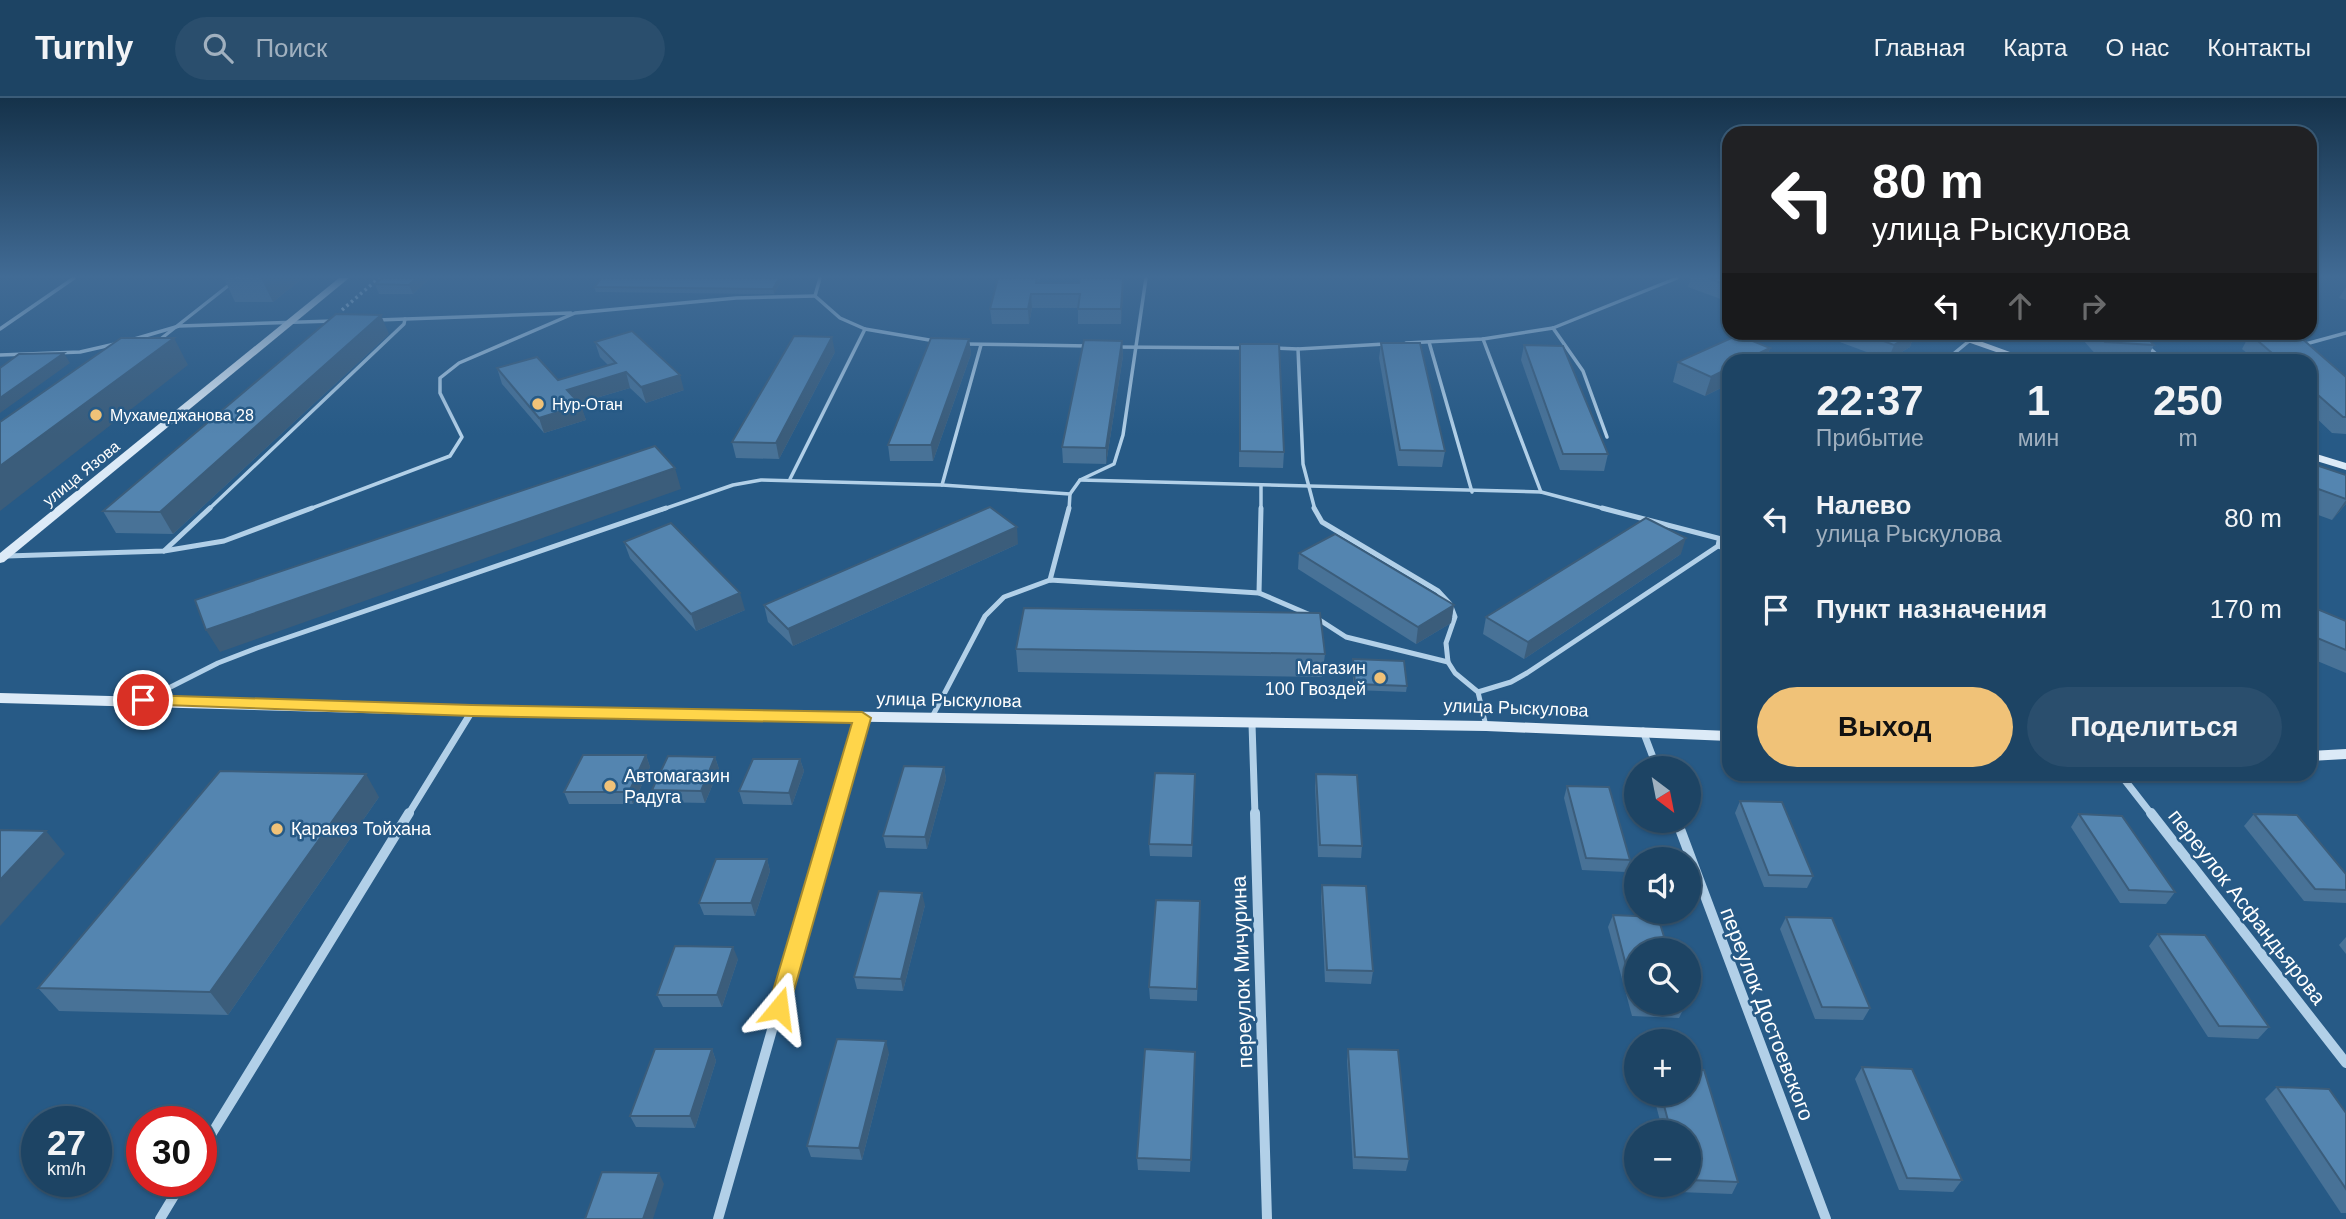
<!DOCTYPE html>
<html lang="ru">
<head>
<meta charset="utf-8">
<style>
	body { margin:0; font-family:Helvetica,sans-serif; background:#2a4e6d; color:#f1f3f6; height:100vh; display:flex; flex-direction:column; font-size:26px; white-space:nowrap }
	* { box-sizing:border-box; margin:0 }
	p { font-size:23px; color:#a0b0bf }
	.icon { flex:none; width:38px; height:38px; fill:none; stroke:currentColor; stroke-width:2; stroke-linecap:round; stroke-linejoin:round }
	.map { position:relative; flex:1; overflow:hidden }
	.details { position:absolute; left:1722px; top:256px; width:595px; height:427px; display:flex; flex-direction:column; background:#1d4464; border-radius:21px; box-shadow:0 2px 5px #0004,0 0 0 2px #3b5c78 }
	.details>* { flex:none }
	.guide { position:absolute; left:1722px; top:28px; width:595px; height:214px; border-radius:21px; box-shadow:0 2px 5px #0004,0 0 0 2px #3b5c78; background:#202124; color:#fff; overflow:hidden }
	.needle { width:46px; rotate:148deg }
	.fabs { position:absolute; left:1624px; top:658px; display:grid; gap:14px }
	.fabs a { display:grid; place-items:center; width:77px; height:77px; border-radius:50%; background:#1d4464; box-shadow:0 2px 5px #0004,0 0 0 2px #3b5c78; font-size:35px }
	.speed { position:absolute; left:21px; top:1008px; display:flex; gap:14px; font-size:35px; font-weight:700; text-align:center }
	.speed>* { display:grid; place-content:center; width:91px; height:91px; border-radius:50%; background:#1d4464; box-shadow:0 2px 5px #0004,0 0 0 2px #3b5c78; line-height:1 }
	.speed small { font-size:18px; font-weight:400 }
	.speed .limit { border:10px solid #d22; background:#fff; color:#111 }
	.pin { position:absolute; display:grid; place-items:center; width:60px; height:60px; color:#fff; margin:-30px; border:4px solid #fff; border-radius:50%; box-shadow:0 2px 7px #0007 }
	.me { position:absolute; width:77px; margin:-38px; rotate:16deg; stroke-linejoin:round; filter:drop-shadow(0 0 5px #0008) }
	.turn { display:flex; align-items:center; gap:24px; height:147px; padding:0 35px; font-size:32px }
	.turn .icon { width:91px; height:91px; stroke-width:2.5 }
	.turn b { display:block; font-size:49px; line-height:60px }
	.lanes { display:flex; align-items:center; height:66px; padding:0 35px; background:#0003; justify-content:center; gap:35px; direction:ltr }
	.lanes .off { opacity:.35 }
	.eta { display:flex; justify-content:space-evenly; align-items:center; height:119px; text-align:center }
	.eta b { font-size:42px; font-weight:600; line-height:49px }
	.cta { display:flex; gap:14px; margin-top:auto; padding:14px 35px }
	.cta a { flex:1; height:80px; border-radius:42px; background:#f0c278; color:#111; font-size:28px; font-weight:600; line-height:80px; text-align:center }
	.cta a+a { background:#2a4e6d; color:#f1f3f6 }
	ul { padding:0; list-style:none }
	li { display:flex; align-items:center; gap:21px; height:91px; padding:0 35px }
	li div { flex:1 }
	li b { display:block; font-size:26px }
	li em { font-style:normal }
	header { display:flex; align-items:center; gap:42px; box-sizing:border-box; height:98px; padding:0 35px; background:#1d4464; border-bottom:2px solid #3b5c78 }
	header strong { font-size:33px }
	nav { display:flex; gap:38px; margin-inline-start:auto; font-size:24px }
	.search { width:490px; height:63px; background:#2a4e6d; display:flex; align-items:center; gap:18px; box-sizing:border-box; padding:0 24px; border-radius:38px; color:#a0b0bf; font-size:26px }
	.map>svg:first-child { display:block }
</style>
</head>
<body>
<header>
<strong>Turnly</strong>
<div class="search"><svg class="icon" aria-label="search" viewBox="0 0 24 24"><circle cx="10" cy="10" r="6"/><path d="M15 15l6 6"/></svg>Поиск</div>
<nav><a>Главная</a><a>Карта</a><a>О нас</a><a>Контакты</a></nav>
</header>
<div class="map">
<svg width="2346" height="1121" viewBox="0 0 2346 1121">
	<rect width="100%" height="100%" fill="#275a86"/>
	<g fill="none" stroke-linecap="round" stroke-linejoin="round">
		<path stroke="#b2d0e8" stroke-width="3.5" stroke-dasharray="2.5 3.5" stroke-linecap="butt" d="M342,212L379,180"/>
		<g stroke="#b2d0e8" stroke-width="3.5">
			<path d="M820,180L815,198L840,220L865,231L935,243"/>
			<path d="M378,222L571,215"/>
			<path d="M1553,230L1583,273L1607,339"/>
			<path d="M0,231L74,180"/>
			<path d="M2247,234L2260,237"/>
			<path d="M1483,241L1541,394"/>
			<path d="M131,242L179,228L333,223"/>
			<path d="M158,243L238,180"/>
			<path d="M1429,244L1472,394"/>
			<path d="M1406,245L1483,241L1553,230L1677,180"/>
			<path d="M966,246L1089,248"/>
			<path d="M2302,247L2346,235"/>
			<path d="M2147,248L2163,262"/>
			<path d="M1116,249L1247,250"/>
			<path d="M1274,250L1298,251L1303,366L1315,412"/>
			<path d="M1298,251L1385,246"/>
			<path d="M0,257L80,254L115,246"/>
			<path d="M1946,262L1980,234"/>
			<path d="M790,381L865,231"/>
			<path d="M1080,382L1541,394L1609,412"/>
			<path d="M942,387L981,247"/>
			<path d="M1070,396L1080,382L1114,366L1123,337L1146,180"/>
			<path d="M208,412L404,226L405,221"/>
			<path d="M307,412L450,358L462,339L440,295V280L459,265L575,215L736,200L815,198"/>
			<path d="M661,412L733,387L761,382L942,387L1070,396L1069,412"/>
			<path d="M1261,412V387"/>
		</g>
		<g stroke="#b2d0e8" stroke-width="5">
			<path d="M1314,410L1322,424L1438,493L1450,506L1455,519L1446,545L1448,564L1455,575L1478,594L1486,628"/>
			<path d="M1602,410L1729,443"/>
			<path d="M1718,448L1729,452"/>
			<path d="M164,453L210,410"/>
			<path d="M7,458L164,453L224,443L312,410"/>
			<path d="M1050,482L1069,410"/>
			<path d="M1259,495L1261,410"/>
			<path d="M1478,594L1511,584L1527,575L1718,448L1719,443"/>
			<path d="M145,602L218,565L257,550L666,410"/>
			<path d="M932,619L985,518L1004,499L1050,482L1259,495L1315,519L1346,539L1448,564"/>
		</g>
		<g stroke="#b2d0e8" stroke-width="7">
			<path d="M1252,626L1255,717"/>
			<path d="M1643,633L1657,670"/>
			<path d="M2120,676L2152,717"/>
			<path d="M408,717L472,613"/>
			<path d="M834,717L862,619"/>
		</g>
		<g stroke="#b2d0e8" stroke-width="10">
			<path d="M1255,715L1267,1121"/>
			<path d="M2151,715L2346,965"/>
			<path d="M1677,723L1826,1121"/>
			<path d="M201,1053L409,715"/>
			<path d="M160,1121L183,1083"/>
			<path d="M718,1121L834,715"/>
		</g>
		<g fill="#dceaf7" fill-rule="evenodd">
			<path d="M339,180H349L4,464L0,465V455Z"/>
			<path d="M1939,234H1955L2032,262H2019Z"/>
			<path d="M2310,354L2346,365V372L2310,361Z"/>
			<path d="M0,595L472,608L1486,623L1729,633V643L1486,633L472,618L0,605Z"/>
			<path d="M2346,651V661L2310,663V653Z"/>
		</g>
	</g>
	<g fill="#487297">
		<path d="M224,180H303L273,204H235Z"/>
		<path d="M382,180H430L413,196H379L375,186Z"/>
		<path d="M783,180L774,196L596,194L594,189Z"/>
		<path d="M998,180H1040L1039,185H1079L1124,180L1121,226H1078V210H1032L1029,226H992L990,211Z"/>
		<path d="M1691,180H1729V204L1688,189Z"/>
		<path d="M2346,189V202L2339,200Z"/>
		<path d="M1813,234H1915L1910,249L1888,262Z"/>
		<path d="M2076,234H2142L2154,247L2146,262L2098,259Z"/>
		<path d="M389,236L173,436L116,435L103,413Z"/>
		<path d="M2250,236L2299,238L2346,279V336L2332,335L2310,314V262H2255L2242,251Z"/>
		<path d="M969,241L971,256L933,363H890L888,347Z"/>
		<path d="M1122,243L1123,258L1106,366L1063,365L1062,349Z"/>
		<path d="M595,244L684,292L646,305L630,290L579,305L586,322L544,335L502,286L497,270L558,282L608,267L600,259Z"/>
		<path d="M1381,245L1445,353L1442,369L1398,368L1379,260Z"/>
		<path d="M1524,247L1608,356L1604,373L1560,372L1521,262Z"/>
		<path d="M1770,250L1766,262H1729V288L1727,287L1705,298L1673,284L1678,264Z"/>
		<path d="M835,254L779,361L736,360L732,344Z"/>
		<path d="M1240,260L1284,354L1283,370L1239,369Z"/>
		<path d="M1729,302V327L1721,323L1728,303Z"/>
		<path d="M2310,365L2346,377V406L2332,422L2310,414Z"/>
		<path d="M624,444L745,512L696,533L630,460Z"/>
		<path d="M1018,446L793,548L768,524L764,507Z"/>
		<path d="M1299,455L1454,507L1451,525L1416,546L1298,471Z"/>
		<path d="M1681,456L1524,561L1483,536L1486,519Z"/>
		<path d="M2310,508L2346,523V575L2310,560Z"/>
		<path d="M1016,551L1325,556L1322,579L1018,574Z"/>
		<path d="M1353,561L1407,588L1406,594L1354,592L1352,567Z"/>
		<path d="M646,657L650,669L633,706H569L564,694Z"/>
		<path d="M715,659L719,671L705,705L657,704L652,692Z"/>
		<path d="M800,661L804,673L792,707L743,706L739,693Z"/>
		<path d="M944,669L946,681L927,751L886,750L883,738Z"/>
		<path d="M1195,676L1192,759L1150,758L1149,746Z"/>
		<path d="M1316,676L1362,748L1361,760L1318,759L1315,688Z"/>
		<path d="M1567,688L1630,762L1626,774L1582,772L1564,700Z"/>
		<path d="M379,699L228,917L59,913L38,890Z"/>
		<path d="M1740,703L1813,778L1807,790L1764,789L1735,715Z"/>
		<path d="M2079,716L2175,794L2166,806L2120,805L2071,729Z"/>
		<path d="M2254,716L2346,776V805L2304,803L2244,728Z"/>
		<path d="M767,761L770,773L755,818L704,817L699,805Z"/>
		<path d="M1322,787L1373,873L1371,886L1325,884L1321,799Z"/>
		<path d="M1200,803L1197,903L1150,901L1149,889Z"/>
		<path d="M925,807L903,893L857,891L854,879Z"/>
		<path d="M1613,817L1685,908L1679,920L1632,918L1608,829Z"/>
		<path d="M1786,819L1870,910L1863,922L1815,921L1780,831Z"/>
		<path d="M2158,836L2269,929L2258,941L2208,939L2149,848Z"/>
		<path d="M2346,839V856L2339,847Z"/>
		<path d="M738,861L722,909H663L657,897Z"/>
		<path d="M712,951L716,963L695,1030L636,1029L630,1018Z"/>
		<path d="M1348,951L1409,1061L1406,1073L1353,1071L1347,963Z"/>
		<path d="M1195,954L1190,1074L1138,1072L1137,1060Z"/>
		<path d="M889,955L862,1062L811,1059L807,1048Z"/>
		<path d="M1862,969L1962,1082L1953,1094L1899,1092L1855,981Z"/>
		<path d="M2277,989L2346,1015V1115H2341L2265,1001Z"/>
		<path d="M1653,996H1689L1738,1084L1732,1096L1678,1094L1676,1087H1689V1034H1663Z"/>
	</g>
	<g fill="#3b5d7b">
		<path d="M261,180H303L273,204Z"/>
		<path d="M416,180H430L413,196L409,187Z"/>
		<path d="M779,180H783L774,196L773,191Z"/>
		<path d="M1123,180H1124L1121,226V211Z"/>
		<path d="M1031,196L1032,210L1029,226L1028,211Z"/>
		<path d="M381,217L389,236L173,436L160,414Z"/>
		<path d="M1915,234L1910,249L1888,262L1894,247Z"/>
		<path d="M832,239L835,254L779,361L776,345Z"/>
		<path d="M174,240L188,267L0,413V368Z"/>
		<path d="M969,241L971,256L933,363L931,347Z"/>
		<path d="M1122,243L1123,258L1106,366V350Z"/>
		<path d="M1770,250L1766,262H1745Z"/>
		<path d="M64,255L70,265L0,315V300Z"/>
		<path d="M1729,270V281L1727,287L1705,298L1711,279Z"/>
		<path d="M626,274L630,290L572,307L567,292Z"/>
		<path d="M680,277L684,292L646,305L641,289Z"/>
		<path d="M581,307L586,322L544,335L539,320Z"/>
		<path d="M675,370L681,391L220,554L206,532Z"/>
		<path d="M2346,402V406L2332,422Z"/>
		<path d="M1017,429L1018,446L793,548L788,531Z"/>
		<path d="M1686,440L1681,456L1524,561L1528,544Z"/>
		<path d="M740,495L745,512L696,533L691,516Z"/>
		<path d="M1454,507L1451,525L1416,546L1418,529Z"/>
		<path d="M646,657L650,669L633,706L629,694Z"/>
		<path d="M715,659L719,671L705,705L701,693Z"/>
		<path d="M800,661L804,673L792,707L789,695Z"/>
		<path d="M944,669L946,681L927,751L925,739Z"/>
		<path d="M366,676L379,699L228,917L210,894Z"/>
		<path d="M46,733L65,756L0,828V782Z"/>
		<path d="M767,761L770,773L755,818L751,805Z"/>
		<path d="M922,795L925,807L903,893L901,881Z"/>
		<path d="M733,849L738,861L722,909L717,897Z"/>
		<path d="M886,943L889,955L862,1062L859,1050Z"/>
		<path d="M712,951L716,963L695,1030L690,1018Z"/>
		<path d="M659,1075L664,1086L653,1121H643Z"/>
	</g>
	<g fill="#5485b0" stroke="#3b5d7b" stroke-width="2">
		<path d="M382,180H416L409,187L375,186Z"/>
		<path d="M602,180H779L773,191L594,189Z"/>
		<path d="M998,180H1037L1036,185H1079L1080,180H1123L1121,211H1078L1080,196H1031L1028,211H990Z"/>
		<path d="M1708,180H1729V188Z"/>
		<path d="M336,216L381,217L160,414L103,413Z"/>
		<path d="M632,233L680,277L641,289L626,274L567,292L581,307L539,320L497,270L537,259L558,282L616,265L595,244Z"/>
		<path d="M1859,234H1915L1894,247Z"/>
		<path d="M2096,234H2142L2154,247L2105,244Z"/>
		<path d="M2250,236L2299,238L2346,279V319H2343L2310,290V262H2280Z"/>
		<path d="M1738,237L1770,250L1745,262H1747H1729V270L1711,279L1678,264Z"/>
		<path d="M794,238L832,239L776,345L732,344Z"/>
		<path d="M121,240H174L0,368V324Z"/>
		<path d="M931,240L969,241L931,347H888Z"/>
		<path d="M1084,242L1122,243L1106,350L1062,349Z"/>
		<path d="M1381,245H1420L1445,353L1400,352Z"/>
		<path d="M1240,246H1279L1284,354L1240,353Z"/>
		<path d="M1524,247L1563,248L1608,356H1563Z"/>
		<path d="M64,255L0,300V270L19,256Z"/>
		<path d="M655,348L675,370L206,532L195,502Z"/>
		<path d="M2310,365L2346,377V401L2310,388Z"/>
		<path d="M990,409L1017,429L788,531L764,507Z"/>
		<path d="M1646,420L1686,440L1528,544L1486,519Z"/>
		<path d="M671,425L740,495L691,516L624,444Z"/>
		<path d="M1335,436L1454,507L1418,529L1299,455Z"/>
		<path d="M2310,508L2346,523V552L2310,537Z"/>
		<path d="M1024,510L1320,515L1325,556L1016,551Z"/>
		<path d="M1353,561L1404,563L1407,588L1355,586Z"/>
		<path d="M583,657H646L629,694H564Z"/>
		<path d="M668,658L715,659L701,693L652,692Z"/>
		<path d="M753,661H800L789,695L739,693Z"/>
		<path d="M904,668L944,669L925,739L883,738Z"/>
		<path d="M220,673L366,676L210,894L38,890Z"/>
		<path d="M1155,675L1195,676L1192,747L1149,746Z"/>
		<path d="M1316,676L1357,677L1362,748L1320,747Z"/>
		<path d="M1567,688L1609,689L1630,762L1586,760Z"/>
		<path d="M1740,703L1782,704L1813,778L1769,777Z"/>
		<path d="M2079,716L2122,718L2175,794L2129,792Z"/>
		<path d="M2254,716L2297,717L2346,776V792L2315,791Z"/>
		<path d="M0,732L46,733L0,782Z"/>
		<path d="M716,761H767L751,805H699Z"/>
		<path d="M1322,787L1366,788L1373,873L1327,872Z"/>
		<path d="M879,793L922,795L901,881L854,879Z"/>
		<path d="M1156,802L1200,803L1197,891L1149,889Z"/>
		<path d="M1613,817L1658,819L1668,852H1636V905H1684L1685,908L1636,906Z"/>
		<path d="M1786,819L1832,820L1870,910L1822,909Z"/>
		<path d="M2158,836L2205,837L2269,929L2219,928Z"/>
		<path d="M675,848L733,849L717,897H657Z"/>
		<path d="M837,941L886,943L859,1050L807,1048Z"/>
		<path d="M655,951H712L690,1018H630Z"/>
		<path d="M1145,951L1195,954L1191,1062L1137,1060Z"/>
		<path d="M1348,951L1398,952L1409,1061L1355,1059Z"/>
		<path d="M1862,969L1912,971L1962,1082L1907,1080Z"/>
		<path d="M1689,972H1704L1738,1084L1689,1082V1034H1671L1661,996H1689Z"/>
		<path d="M2277,989L2329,991L2346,1015V1091Z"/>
		<path d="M602,1074L659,1075L643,1121H585Z"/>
	</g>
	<linearGradient id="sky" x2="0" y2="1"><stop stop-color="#15324a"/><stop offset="0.53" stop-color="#416b95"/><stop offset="1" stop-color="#416b95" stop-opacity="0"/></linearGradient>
	<rect width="2346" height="337" fill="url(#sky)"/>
	<path fill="#ffd54a" stroke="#a68a30" stroke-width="2" d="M143,597L472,607L862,614L871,620L789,910L786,916L779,919L771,916L768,910L852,625L472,618L137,606V598Z"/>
	<g fill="#f0c278" stroke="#275a86" stroke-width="2.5">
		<circle cx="538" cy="306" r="7"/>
		<circle cx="96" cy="317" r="7"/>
		<circle cx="1380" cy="580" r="7"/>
		<circle cx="610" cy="688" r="7"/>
		<circle cx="277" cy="731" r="7"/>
	</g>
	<g text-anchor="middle" stroke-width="5" stroke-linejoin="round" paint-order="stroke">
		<g font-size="16" fill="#fff" stroke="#275a86" text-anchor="start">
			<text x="552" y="312">Нур-Отан</text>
			<text x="110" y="323">Мухамеджанова 28</text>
		</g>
		<g font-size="16" fill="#fff" stroke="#275a86">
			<text transform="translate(81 375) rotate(-39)" y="6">улица Язова</text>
		</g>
		<g font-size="18" fill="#fff" stroke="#275a86" text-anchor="start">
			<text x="1366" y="576" text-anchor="end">Магазин<tspan x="1366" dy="21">100 Гвоздей</tspan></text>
			<text x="624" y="684">Автомагазин<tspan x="624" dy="21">Радуга</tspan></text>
			<text x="291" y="737">Қаракөз Тойхана</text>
		</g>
		<g font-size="18" fill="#fff" stroke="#275a86">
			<text transform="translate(949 602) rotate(1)" y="6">улица Рыскулова</text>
			<text transform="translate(1516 610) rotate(2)" y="6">улица Рыскулова</text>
		</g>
		<g font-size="21" fill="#fff" stroke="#275a86">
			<text transform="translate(2247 809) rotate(52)" y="7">переулок Асфандьярова</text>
			<text transform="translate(1242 874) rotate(-92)" y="7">переулок Мичурина</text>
			<text transform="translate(1767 916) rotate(69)" y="7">переулок Достоевского</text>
		</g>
	</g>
</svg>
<div class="fabs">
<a><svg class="needle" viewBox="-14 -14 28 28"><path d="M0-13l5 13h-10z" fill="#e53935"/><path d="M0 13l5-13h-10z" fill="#a0b0bf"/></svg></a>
<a><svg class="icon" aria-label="sound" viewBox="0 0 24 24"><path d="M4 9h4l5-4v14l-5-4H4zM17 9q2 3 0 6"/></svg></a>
<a><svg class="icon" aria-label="search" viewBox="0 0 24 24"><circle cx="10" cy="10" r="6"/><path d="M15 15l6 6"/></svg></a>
<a>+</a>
<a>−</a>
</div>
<div class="speed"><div>27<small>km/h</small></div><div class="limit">30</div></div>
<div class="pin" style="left:143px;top:602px;background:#d93025"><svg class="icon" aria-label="arrive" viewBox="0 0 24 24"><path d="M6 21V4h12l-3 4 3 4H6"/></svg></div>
<svg class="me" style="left:779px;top:910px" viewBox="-20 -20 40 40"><path d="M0-17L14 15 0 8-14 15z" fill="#ffd54a" stroke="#fff" stroke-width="4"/></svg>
<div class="guide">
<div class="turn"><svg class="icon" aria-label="left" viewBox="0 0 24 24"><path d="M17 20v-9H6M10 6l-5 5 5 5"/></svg><div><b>80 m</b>улица Рыскулова</div></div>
<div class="lanes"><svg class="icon" aria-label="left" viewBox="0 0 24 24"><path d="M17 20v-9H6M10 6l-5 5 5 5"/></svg><svg class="icon off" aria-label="ahead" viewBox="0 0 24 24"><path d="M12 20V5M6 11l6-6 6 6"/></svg><svg class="icon off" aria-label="right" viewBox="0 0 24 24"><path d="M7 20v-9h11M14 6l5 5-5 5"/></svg></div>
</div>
<section class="details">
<div class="eta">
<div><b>22:37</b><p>Прибытие</p></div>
<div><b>1</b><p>мин</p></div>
<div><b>250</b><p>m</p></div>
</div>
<ul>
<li><svg class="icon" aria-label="left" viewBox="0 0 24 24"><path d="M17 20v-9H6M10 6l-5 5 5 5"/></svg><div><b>Налево</b><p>улица Рыскулова</p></div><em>80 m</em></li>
<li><svg class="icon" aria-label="arrive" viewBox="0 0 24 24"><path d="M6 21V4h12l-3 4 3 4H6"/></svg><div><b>Пункт назначения</b></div><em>170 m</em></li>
</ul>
<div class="cta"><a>Выход</a><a>Поделиться</a></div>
</section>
</div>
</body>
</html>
